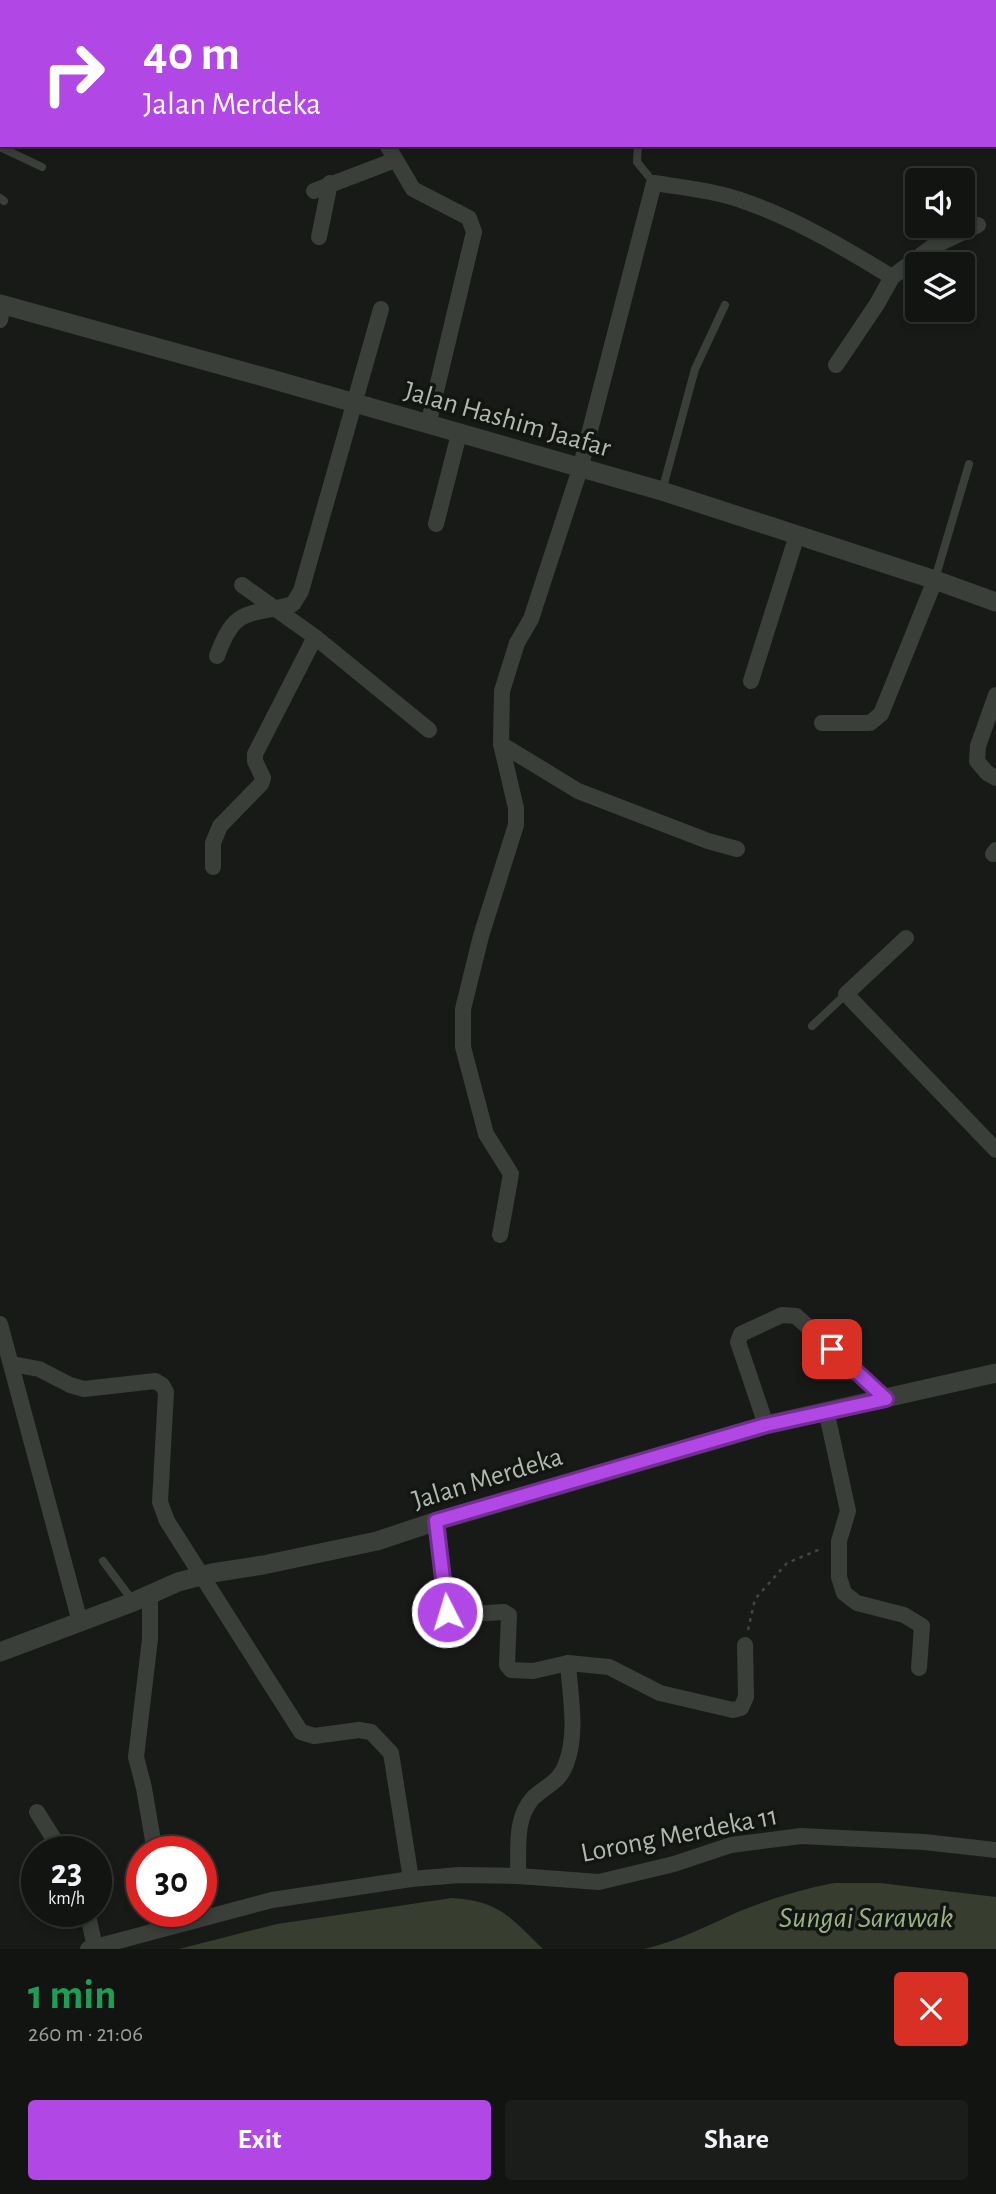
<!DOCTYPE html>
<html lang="en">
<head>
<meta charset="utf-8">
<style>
	body { margin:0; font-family:"Alegreya Sans",sans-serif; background:#1b1d1b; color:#f1f3f6; height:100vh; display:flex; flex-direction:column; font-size:26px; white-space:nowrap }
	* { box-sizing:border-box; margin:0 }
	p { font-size:23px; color:#9c9e9f }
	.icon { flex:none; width:38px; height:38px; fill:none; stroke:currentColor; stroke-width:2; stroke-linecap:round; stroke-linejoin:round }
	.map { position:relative; height:1949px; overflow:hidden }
	.details { display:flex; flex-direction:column; background:#121412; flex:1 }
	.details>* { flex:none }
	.hud { position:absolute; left:0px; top:0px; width:998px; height:147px; box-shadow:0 4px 10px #0003,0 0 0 2px #313332; background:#b147e4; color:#fff; overflow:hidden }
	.tools { position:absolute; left:905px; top:168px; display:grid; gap:14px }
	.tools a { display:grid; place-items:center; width:70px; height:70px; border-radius:7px; background:#121412; box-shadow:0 4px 10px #0003,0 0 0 2px #313332; font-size:35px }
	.speed { position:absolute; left:21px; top:1836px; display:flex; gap:14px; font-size:35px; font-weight:700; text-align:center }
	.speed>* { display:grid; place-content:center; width:91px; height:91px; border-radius:50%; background:#121412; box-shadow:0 4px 10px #0003,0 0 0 2px #313332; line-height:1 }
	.speed small { font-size:18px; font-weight:400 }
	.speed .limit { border:10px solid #d22; background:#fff; color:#111 }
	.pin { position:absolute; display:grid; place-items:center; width:60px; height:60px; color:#fff; margin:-30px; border-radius:14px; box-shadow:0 4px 10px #0006 }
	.me { position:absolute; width:77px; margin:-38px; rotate:355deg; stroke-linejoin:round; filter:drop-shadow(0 0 5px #0008) }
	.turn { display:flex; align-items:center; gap:24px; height:147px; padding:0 28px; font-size:32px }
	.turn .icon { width:91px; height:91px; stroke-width:2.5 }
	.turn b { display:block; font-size:49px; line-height:60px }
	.round { display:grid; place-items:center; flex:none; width:74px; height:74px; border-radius:7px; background:#1b1d1b }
	.headline { display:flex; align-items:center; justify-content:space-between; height:119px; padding:0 28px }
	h1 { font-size:42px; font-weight:700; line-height:52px; color:#1e9e55 }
	.cta { display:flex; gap:14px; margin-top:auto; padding:14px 28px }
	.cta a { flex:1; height:80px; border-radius:7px; background:#b147e4; color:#fff; font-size:28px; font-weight:700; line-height:80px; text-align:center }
	.cta a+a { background:#1b1d1b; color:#f1f3f6 }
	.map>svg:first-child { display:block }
</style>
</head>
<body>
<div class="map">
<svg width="996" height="1949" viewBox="0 0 996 1949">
	<rect width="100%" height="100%" fill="#181a18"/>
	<g fill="#373d2f">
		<path d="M834,1883H880L996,1897V1949H644C678,1941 709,1925 740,1911C770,1899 802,1889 834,1883Z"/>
		<path d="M452,1898C500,1901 511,1918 543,1949H179L277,1924Z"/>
	</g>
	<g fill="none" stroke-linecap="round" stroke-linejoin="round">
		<path stroke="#414640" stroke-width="2.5" stroke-dasharray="3.5 5" stroke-linecap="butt" d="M748,1630L755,1599L787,1563L823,1548"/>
		<g stroke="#3a3f3a" stroke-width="8">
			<path d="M0,76L2,77"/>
			<path d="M638,145L637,162L654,183"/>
			<path d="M0,147L42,167"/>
			<path d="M0,198L4,201"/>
			<path d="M662,491L695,369L725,305"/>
			<path d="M935,579L969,464"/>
			<path d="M812,1026L846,994"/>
			<path d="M103,1561L133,1601"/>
		</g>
		<g stroke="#3a3f3a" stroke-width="16">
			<path d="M315,0L318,2"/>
			<path d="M446,0L447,2"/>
			<path d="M244,2L245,0"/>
			<path d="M387,145L413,189L469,218L474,232L428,425"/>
			<path d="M314,191L395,160"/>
			<path d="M319,237L330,183"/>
			<path d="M0,320L3,305"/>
			<path d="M836,365L877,304L892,277L932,247L978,225"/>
			<path d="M436,524L459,434"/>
			<path d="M242,585L315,637L429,730"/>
			<path d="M217,656C235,605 248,617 293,604L301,591L381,309"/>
			<path d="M751,681L797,535"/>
			<path d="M996,695L978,746L977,761L987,773L996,778"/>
			<path d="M822,723H870L881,714L935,580"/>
			<path d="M501,744L578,791L708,841L737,849"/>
			<path d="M993,854L996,850"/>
			<path d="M213,867V843L220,826L261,784L263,778L255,761V754L315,637"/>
			<path d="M906,938L846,994L996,1150"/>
			<path d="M500,1235L511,1174L486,1134L463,1047V1009L481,936L516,825V808L501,744L502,691L517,643L531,619L580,469L654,183C686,188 718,191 749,203C799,221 846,249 892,277"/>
			<path d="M0,1324L80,1622"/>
			<path d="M12,1364L39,1369L70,1385L84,1389L155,1381L162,1385L166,1392L160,1502L167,1521L301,1732L314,1736L359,1730L371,1732L391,1753L411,1879"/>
			<path d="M826,1410L848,1511L839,1541V1577L844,1593L857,1603L904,1615L922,1626L919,1668"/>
			<path d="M766,1425L738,1342L741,1334L782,1315L796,1316L886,1399"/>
			<path d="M437,1521L447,1612L451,1615L504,1612L509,1615L507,1665L511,1670L533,1671L568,1663L609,1667L660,1693L733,1710L741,1708L746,1697L745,1645"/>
			<path d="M150,1595V1639L136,1757L144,1788L155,1852"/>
			<path d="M37,1812L62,1852"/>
			<path d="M518,1876C519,1851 514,1818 533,1798C545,1786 560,1782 566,1764C578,1733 570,1695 568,1663"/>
			<path d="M87,1911L95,1947"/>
			<path d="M88,1949L272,1900L411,1879L460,1875L518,1876L599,1882L674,1864L731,1845L801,1836L924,1842L996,1850"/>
		</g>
		<g stroke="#3a3f3a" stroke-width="19">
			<path d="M0,304L264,377L662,491L935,580L996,602"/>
			<path d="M0,1652L133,1602L178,1582L212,1573L263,1565L377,1541L437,1521L766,1425L996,1373"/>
		</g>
		<g stroke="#494f48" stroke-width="23">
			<path d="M37,2L38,0"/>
			<path d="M0,61L2,58"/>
		</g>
	</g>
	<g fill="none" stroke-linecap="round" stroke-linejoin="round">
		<defs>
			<path id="route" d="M447,1612L436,1521L766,1425L886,1399L832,1349"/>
		</defs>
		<use href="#route" stroke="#732e94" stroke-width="18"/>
		<use href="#route" stroke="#b147e4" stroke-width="12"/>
	</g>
	<g text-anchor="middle" stroke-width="7" stroke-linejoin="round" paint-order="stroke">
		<g font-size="28" fill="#b0b9ac" stroke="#131513">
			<text transform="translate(508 418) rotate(16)" y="10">Jalan Hashim Jaafar</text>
			<text transform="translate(487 1477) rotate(-17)" y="10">Jalan Merdeka</text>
			<text transform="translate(679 1833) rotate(-11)" y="10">Lorong Merdeka 11</text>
		</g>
		<g font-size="30" font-style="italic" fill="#9cb186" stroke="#131513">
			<text x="866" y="1927">Sungai Sarawak</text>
		</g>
	</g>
</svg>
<div class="tools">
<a><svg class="icon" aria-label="sound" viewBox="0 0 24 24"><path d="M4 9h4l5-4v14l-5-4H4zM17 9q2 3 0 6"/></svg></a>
<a><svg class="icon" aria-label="layers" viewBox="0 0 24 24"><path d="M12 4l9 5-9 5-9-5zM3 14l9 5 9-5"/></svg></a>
</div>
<div class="speed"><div>23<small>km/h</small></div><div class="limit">30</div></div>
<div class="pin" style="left:832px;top:1349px;background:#d93025"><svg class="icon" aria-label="arrive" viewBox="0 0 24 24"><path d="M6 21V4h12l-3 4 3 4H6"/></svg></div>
<svg class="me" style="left:447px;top:1612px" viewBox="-20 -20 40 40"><circle r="17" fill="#b147e4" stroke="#fff" stroke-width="3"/><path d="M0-11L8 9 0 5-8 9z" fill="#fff"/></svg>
<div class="hud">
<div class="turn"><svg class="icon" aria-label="right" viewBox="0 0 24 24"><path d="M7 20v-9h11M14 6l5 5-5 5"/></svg><div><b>40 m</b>Jalan Merdeka</div></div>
</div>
</div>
<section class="details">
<div class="headline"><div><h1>1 min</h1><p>260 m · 21:06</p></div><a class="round" style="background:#d93025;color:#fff"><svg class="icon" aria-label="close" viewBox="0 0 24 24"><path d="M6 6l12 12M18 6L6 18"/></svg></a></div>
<div class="cta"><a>Exit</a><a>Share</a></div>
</section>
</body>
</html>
